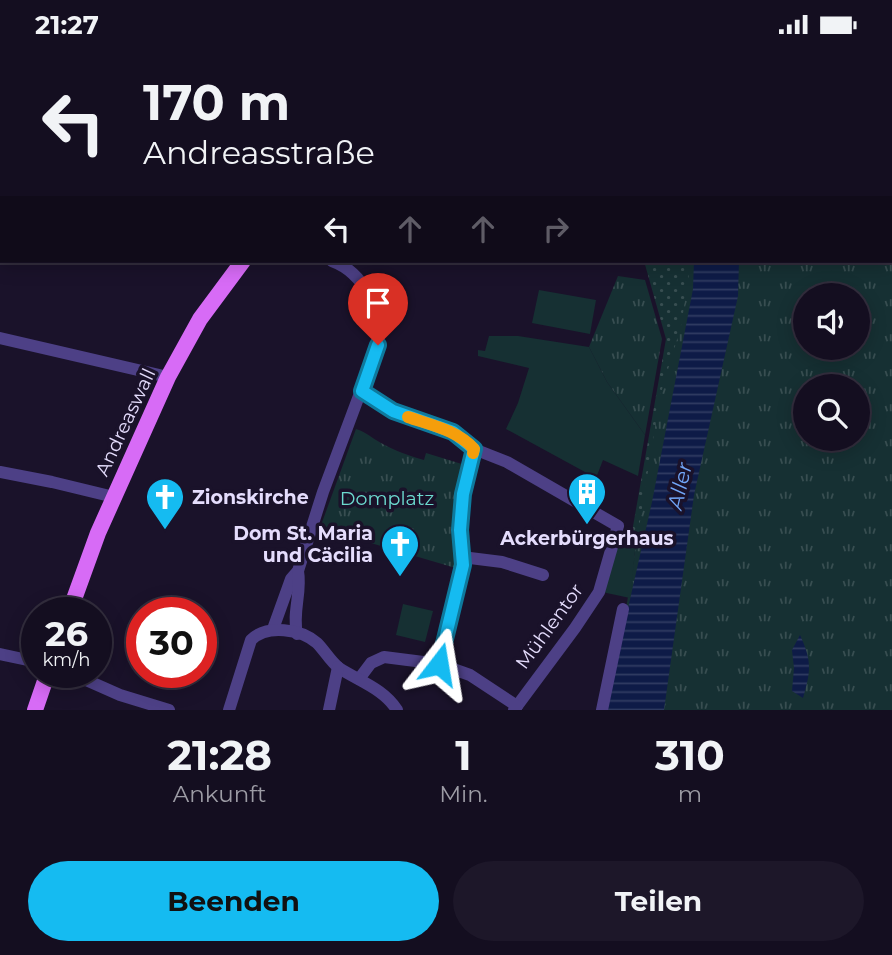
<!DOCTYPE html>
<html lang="de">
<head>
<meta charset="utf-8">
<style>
	body { margin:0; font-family:Montserrat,sans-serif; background:#1d1729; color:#f1f3f6; height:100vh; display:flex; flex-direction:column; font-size:26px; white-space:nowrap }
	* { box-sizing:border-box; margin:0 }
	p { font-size:23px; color:#9d9ca5 }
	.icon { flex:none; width:38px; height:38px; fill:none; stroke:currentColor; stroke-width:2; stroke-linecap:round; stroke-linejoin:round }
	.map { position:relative; height:661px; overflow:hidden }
	.panel { display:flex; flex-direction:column; background:#140e20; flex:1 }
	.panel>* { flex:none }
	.guide { position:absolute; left:0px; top:0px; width:892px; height:214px; box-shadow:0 4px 18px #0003,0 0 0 2px #332e3e; background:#140e20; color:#f1f3f6; overflow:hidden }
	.controls { position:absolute; left:793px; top:234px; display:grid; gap:14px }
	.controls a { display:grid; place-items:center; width:77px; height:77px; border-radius:50%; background:#140e20; box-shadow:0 4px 18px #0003,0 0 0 2px #332e3e; font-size:35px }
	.speed { position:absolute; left:21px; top:548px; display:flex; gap:14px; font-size:35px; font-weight:700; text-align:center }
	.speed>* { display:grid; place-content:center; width:91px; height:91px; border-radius:50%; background:#140e20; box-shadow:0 4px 18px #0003,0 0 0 2px #332e3e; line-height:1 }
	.speed small { font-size:18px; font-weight:400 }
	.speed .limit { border:10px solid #d22; background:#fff; color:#111 }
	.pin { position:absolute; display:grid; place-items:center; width:60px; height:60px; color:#fff; margin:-72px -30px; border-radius:50% 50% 50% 0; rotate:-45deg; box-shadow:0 0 7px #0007 }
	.pin .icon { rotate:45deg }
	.me { position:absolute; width:77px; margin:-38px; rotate:14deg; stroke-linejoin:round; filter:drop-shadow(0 0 5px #0008) }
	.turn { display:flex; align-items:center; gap:24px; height:147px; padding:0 28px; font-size:32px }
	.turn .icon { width:91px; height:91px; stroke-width:2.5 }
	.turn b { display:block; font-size:49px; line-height:60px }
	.lanes { display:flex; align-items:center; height:66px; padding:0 28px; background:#0003; justify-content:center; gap:35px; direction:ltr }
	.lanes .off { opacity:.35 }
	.eta { display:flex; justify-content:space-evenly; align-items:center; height:119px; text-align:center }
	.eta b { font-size:42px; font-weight:700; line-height:49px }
	.primary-button { display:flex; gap:14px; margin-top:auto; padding:14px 28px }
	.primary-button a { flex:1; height:80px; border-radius:42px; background:#15bbf1; color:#111; font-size:28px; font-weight:700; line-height:80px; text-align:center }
	.primary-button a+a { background:#1d1729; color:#f1f3f6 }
	.status { display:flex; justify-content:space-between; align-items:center; height:49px; padding:0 35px; background:#140e20; direction:ltr }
	.status svg { height:19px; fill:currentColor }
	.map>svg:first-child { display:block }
</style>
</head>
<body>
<div class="status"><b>21:27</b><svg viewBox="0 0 49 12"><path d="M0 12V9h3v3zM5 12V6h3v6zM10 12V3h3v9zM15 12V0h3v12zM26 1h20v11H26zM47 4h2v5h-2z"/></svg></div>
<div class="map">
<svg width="892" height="661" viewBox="0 0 892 661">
	<defs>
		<pattern id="grass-dots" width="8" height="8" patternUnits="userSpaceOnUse" patternTransform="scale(1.75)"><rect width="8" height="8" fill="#163033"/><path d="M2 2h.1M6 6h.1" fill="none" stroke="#384e51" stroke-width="1.8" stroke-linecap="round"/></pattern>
		<pattern id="cemetery-stones" width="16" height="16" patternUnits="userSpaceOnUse" patternTransform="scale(1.75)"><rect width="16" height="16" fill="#163033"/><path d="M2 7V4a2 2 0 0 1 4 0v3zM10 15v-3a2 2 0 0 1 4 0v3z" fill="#384e51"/></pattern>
		<pattern id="park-tufts" width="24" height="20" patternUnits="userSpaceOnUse" patternTransform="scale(1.75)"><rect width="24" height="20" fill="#163033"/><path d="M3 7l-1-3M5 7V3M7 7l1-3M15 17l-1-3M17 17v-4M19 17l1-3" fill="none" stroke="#384e51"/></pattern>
		<pattern id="water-rules" width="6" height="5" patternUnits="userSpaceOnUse" patternTransform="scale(1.75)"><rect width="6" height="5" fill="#0e1b47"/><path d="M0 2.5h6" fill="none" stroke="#313c62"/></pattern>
	</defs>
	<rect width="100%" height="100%" fill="#1a122a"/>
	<path fill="url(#grass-dots)" d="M644,212H694L630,549L637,485L632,483L666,290Z"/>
	<path fill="url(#cemetery-stones)" d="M0,1L2,2V180H0Z"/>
	<g fill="url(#park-tufts)" fill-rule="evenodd">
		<path d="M646,0H892V661H602L627,554L660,347L681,277L691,212H891V2ZM805,247H858V299H805ZM805,338H858V390H805Z"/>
		<path d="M618,227L645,231L662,290L645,386L607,333L589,298Z"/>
		<path d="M356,380C366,383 372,389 381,394C393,401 410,407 424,411L426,404L465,416L459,520L320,479Z"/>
	</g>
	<g fill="#163033">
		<path d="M539,241L596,251L590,285L532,274Z"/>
		<path d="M489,287H518L589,298L607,333L645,386L638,427L603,411L596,429L506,380L518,354L529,319L478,307V301L485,302Z"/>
		<path d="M621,481L637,484L630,549L602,543Z"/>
		<path d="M403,555L433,562L425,593L396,586Z"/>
	</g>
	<g fill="url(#water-rules)">
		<path d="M694,212H739L738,247L694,446L664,661H605L652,453L693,240Z"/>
		<path d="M800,586C812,612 811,622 803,649L792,642L794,619L792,601Z"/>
	</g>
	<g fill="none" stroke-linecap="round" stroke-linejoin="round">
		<g stroke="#4d4086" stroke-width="12">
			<path d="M549,0L550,2"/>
			<path d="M101,2L102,0"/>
			<path d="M392,2V0"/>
			<path d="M506,2L516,0"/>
			<path d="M0,289L168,328"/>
			<path d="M362,342L393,362L453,383L462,389L474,400L507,413L618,477L599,543L575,579L514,661"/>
			<path d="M0,423L52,433L114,448"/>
			<path d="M462,508L502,513L543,526"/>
			<path d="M273,580L291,530L298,522L323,443L378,296C382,263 365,224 332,212"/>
			<path d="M297,585C292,563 302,543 298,522"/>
			<path d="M0,605L37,613"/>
			<path d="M439,615L463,516L460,481L463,445L474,400"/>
			<path d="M68,623L120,646L169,661"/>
			<path d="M359,630L371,614L384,608L439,615L470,626L517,657"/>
			<path d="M229,661L251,591C267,575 301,580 317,594C325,602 330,612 339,619C359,632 384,640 397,661"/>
			<path d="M329,661L338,618"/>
			<path d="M602,661L623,560"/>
		</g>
		<g stroke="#d76bf6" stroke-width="16">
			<path d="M70,0L71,2"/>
			<path d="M69,564L98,484L168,328L200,270L243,212"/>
			<path d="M35,661L48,623"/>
		</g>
	</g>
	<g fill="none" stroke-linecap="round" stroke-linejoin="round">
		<defs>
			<path id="route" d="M378,296L362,342L393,362L453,383L474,400L463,445L460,481L463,516L439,615"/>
		</defs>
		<use href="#route" stroke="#0e7a9d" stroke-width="18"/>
		<use href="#route" stroke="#15bbf1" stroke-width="12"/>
		<path stroke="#f59e0b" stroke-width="12" d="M408,368C431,376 457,381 474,400L473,404"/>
	</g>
	<defs>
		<symbol id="building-pin" viewBox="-11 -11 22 30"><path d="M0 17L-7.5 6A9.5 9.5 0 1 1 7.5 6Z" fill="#15bbf1" stroke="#1a122a"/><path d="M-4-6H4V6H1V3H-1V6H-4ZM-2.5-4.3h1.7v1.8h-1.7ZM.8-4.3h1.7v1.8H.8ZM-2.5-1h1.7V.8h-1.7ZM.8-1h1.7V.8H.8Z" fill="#fff"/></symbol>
		<symbol id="church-pin" viewBox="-11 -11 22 30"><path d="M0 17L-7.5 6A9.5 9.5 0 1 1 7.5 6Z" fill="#15bbf1" stroke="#1a122a"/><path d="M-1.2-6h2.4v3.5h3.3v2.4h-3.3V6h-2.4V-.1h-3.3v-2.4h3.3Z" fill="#fff"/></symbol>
	</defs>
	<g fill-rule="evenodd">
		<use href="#building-pin" x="565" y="421" width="44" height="60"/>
		<use href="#church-pin" x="143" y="426" width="44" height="60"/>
		<use href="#church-pin" x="378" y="473" width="44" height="60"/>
	</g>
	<g text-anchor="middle" stroke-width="7" stroke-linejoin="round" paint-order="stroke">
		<g font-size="19" fill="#e5ddfd" stroke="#1a122a">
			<text transform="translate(125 373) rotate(-65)" y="7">Andreaswall</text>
			<text transform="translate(549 577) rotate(-54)" y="7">Mühlentor</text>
		</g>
		<g font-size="19" font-weight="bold" fill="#e5ddfd" stroke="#1a122a" text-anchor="start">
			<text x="192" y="455">Zionskirche</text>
			<text x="373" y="491" text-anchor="end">Dom St. Maria<tspan x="373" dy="22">und Cäcilia</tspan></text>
			<text x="587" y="496" text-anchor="middle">Ackerbürgerhaus</text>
		</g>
		<g font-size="19" fill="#6cdacf" stroke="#1a122a">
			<text x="387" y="456">Domplatz</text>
		</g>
		<g font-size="21" font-style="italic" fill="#71a5f7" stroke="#1a122a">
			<text transform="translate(680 437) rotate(-77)" y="7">Aller</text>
		</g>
	</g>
</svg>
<div class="controls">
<a><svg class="icon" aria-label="sound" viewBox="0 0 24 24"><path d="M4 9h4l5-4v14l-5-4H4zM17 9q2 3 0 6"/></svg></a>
<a><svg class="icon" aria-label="search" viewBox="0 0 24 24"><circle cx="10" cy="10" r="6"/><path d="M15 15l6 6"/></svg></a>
</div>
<div class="speed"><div>26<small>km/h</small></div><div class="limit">30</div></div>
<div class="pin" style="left:378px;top:296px;background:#d93025"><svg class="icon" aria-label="arrive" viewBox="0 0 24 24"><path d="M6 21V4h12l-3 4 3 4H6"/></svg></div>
<svg class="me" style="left:439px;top:615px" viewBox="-20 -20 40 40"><path d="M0-17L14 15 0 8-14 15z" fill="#15bbf1" stroke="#fff" stroke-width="4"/></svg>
<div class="guide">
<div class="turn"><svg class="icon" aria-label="left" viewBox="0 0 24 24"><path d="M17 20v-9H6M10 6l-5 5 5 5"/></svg><div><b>170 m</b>Andreasstraße</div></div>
<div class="lanes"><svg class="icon" aria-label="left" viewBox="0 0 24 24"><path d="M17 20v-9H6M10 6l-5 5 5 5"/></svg><svg class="icon off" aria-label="ahead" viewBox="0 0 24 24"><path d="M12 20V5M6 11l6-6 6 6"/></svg><svg class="icon off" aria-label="ahead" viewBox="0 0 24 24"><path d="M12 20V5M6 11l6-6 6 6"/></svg><svg class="icon off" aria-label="right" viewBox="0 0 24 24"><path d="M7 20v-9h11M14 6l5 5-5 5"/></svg></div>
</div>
</div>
<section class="panel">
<div class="eta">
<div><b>21:28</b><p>Ankunft</p></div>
<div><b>1</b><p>Min.</p></div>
<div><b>310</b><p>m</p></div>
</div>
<div class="primary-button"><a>Beenden</a><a>Teilen</a></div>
</section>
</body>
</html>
